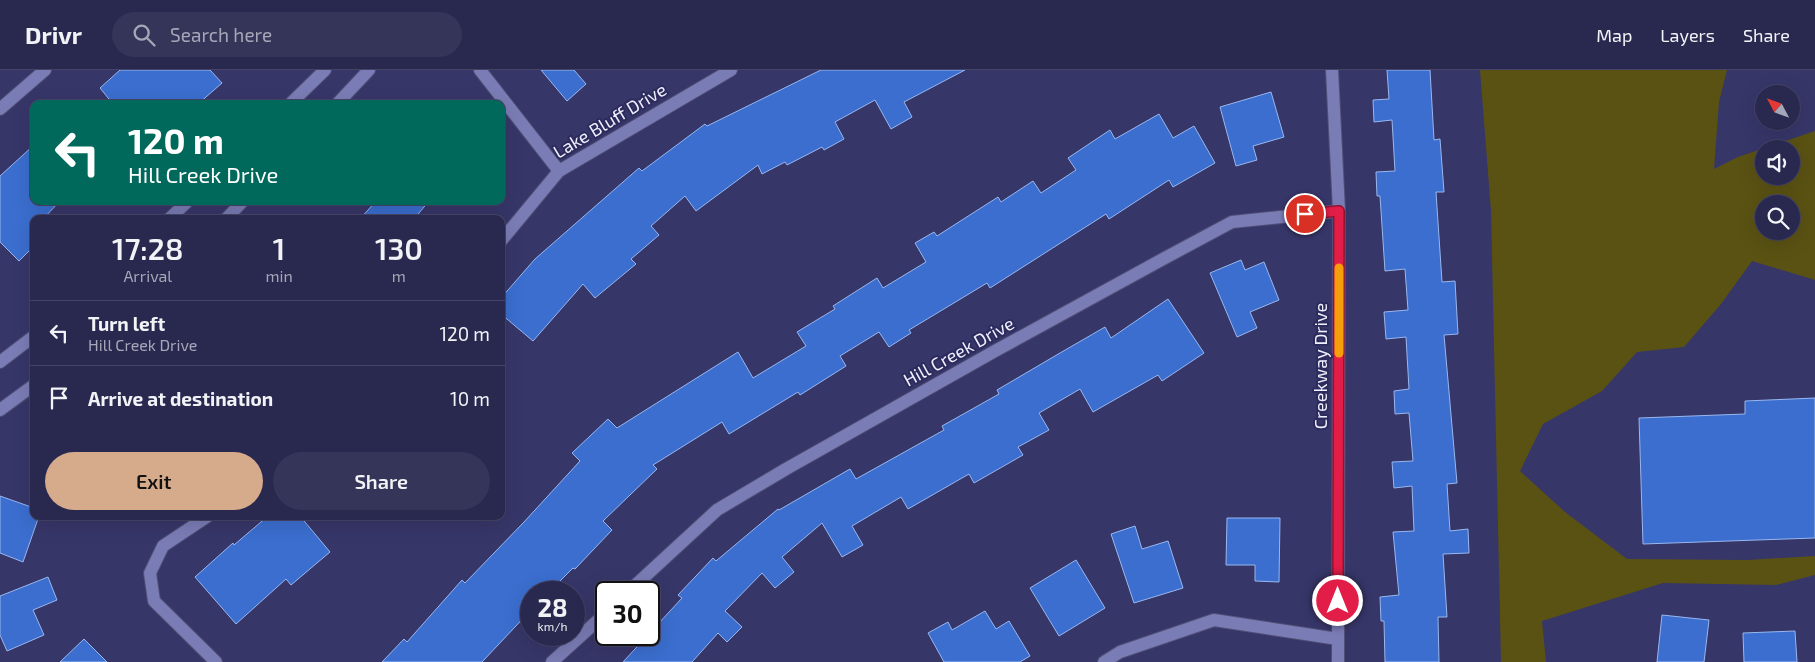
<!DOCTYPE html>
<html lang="en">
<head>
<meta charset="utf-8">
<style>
	body { margin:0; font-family:"Exo 2",sans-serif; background:#353459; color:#f1f3f6; height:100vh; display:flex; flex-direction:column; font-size:19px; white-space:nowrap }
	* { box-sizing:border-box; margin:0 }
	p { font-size:16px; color:#a5a6b7 }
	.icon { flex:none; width:28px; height:28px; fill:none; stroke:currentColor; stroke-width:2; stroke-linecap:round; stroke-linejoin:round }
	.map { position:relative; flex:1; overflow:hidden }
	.details { position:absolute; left:30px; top:145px; width:475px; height:305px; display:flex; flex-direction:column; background:#29284f; border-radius:10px; box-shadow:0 5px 20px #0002,0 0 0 1px #454466 }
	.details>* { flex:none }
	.hud { position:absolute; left:30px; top:30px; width:475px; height:105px; border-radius:10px; box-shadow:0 5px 20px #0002,0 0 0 1px #454466; background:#00695c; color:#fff; overflow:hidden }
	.needle { width:32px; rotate:311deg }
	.buttons { position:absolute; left:1755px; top:15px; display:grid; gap:10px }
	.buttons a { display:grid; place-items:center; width:45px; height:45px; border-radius:50%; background:#29284f; box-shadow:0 5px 20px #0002,0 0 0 1px #454466; font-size:25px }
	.speed { position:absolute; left:520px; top:511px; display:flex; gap:10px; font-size:25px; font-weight:700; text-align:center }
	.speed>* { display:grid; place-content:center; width:65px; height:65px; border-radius:50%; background:#29284f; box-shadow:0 5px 20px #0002,0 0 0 1px #454466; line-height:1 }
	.speed small { font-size:12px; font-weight:400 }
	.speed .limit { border:2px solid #111; border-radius:8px; background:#fff; color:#111 }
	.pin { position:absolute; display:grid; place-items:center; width:42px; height:42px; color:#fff; margin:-21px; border:2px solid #fff; border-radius:50%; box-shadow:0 1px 5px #0007 }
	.me { position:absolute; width:55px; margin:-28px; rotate:0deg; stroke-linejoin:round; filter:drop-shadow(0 0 4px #0008) }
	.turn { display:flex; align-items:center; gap:18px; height:105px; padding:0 15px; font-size:22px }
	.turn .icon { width:65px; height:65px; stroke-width:2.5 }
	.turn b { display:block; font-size:35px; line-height:42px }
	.eta { display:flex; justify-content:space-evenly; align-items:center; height:85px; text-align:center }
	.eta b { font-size:30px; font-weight:600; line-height:35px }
	.button { display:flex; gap:10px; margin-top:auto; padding:10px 15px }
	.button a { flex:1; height:58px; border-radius:30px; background:#d6ab8b; color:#111; font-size:20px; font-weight:600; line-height:58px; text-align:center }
	.button a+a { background:#353459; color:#f1f3f6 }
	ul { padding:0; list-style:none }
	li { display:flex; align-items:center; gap:15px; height:65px; padding:0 15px; border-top:1px solid #454466 }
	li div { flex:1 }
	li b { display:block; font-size:19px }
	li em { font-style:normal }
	header { display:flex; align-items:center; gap:30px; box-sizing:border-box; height:70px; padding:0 25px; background:#29284f; border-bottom:1px solid #454466 }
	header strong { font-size:24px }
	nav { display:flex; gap:28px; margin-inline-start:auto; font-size:18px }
	.search { width:350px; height:45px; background:#353459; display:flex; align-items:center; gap:12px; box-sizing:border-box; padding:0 18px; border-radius:28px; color:#a5a6b7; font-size:19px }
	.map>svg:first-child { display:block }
</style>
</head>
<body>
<header>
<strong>Drivr</strong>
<div class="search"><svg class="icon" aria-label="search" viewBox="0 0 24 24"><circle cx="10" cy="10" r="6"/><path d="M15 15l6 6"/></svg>Search here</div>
<nav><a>Map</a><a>Layers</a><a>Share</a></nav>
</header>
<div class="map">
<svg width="1815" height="592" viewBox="0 0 1815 592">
	<rect width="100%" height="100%" fill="#373669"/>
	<path fill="#5a5213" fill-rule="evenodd" d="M1480,0H1727L1719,32L1714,99L1738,87L1815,61V210L1752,191L1721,234L1684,277L1637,282L1602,321L1543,354L1520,401L1565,442L1627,489L1748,490L1815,486V505L1776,515L1663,513L1542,551L1546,592H1501L1491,141ZM1764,79H1791V106H1764ZM1764,134H1791V161H1764Z"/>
	<g fill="#3b6ecf" stroke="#99b7ef">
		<path d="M120,0H210L222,13L198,34H113L100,18Z"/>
		<path d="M541,0H574L586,14L567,31Z"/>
		<path d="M821,0H965L904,32L912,47L891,59L875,30L835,52L844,69L824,80L822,77L787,95L785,92L762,104L758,95L696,141L685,126L651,156L659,165L631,189L636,194L595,228L583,214L533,271L501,244V228L535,189L639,98L642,101L705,54L707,56Z"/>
		<path d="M1387,0H1430L1434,70L1440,69L1444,122H1436L1442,212L1455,211L1458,264L1444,265L1457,413L1447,414L1450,461L1468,459L1469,483L1443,484L1447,547H1438L1439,592H1385L1384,551H1381L1380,527L1399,525L1393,462L1414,461L1412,416L1394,418L1392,392L1413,391L1409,343L1395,344L1394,321L1409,319L1406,267L1386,269L1384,242L1408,240L1405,199L1385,201L1380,126H1377L1376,102L1395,101L1392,50L1374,52L1373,30L1389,29Z"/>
		<path d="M1271,22L1284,67L1253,76L1257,90L1236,96L1220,37Z"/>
		<path d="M1159,44L1173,68L1194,56L1215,93L1173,117L1169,110L1109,149L1106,144L990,218L987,213L909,260L911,263L889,277L879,262L840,286L846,296L800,325L798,322L729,364L722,352L653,395L657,399L603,451L612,460L575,499L573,498L549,522H531V540L482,592H382L404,569L407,572L462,510L465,513L524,452L580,391L572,383L608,349L617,358L738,282L753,308L806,276L797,262L835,239L833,236L877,208L883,218L926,192L915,173L934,162L937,166L998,127L1001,132L1033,111L1041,123L1076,100L1068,88L1110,60L1115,69Z"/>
		<path d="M34,75V131H60L43,149H34V176L19,191L0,172V106Z"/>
		<path d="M376,131H429L414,149H360Z"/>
		<path d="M1241,190L1245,200L1264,192L1279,230L1250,242L1257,258L1237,267L1210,203Z"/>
		<path d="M1168,229L1204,283L1162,311L1158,305L1093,342L1080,319L1039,343L1049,360L1018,377L1023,385L974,413L969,404L908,439L901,427L852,456L863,475L842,487L822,453L782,487L794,502L775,518L762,503L725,541L742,557L727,572L718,563L692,592H623L682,528L678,525L713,488L716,491L778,439L779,440L850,399L856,409L944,360L942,356L999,324L997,320L1060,283L1105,257L1111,268Z"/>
		<path d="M1815,328V468L1643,474L1639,348L1745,344V331Z"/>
		<path d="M0,426L34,438V446H39L23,492L0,483Z"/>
		<path d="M268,446H300L330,482L291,515L286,509L236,554L195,507L233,473L234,475Z"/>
		<path d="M1227,448H1280L1279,512L1255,511V495H1226Z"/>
		<path d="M1135,456L1142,479L1168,471L1183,518L1134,533L1111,464Z"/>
		<path d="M1076,490L1105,538L1059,566L1030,518Z"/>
		<path d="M48,507L57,530L33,540L44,565L7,581L0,565V526Z"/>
		<path d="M985,541L996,559L1009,551L1030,586L1020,592H944L928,563L948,552L952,560Z"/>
		<path d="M1662,545L1709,550L1704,592H1657Z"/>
		<path d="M1795,561L1797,592H1744L1743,563Z"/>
		<path d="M84,569L107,592H60Z"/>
	</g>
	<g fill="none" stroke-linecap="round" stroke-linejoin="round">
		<defs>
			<g id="minor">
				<path d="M480,0L559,101"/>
				<path d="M1332,0L1339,141L1338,592"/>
				<path d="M0,39L45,0"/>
				<path d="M501,171L559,101L731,0"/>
				<path d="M208,446L163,476L150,503L154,531L216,592"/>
				<path d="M628,522L717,440L786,399L995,281L1163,189L1232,152L1339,141"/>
				<path d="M552,592L606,543"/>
				<path d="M1104,592L1120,582L1214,550L1338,569"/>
			</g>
			<g id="tertiary">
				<path d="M290,34L325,0"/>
				<path d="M337,34L369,0"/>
				<path d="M169,149L188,131"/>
				<path d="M226,149L243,131"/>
				<path d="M0,292L34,266"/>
				<path d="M0,340L34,315"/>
			</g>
		</defs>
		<use href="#minor" stroke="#514f76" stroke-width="14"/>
		<use href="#tertiary" stroke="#514f76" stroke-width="14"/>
		<use href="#minor" stroke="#7a7cb5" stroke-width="12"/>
		<use href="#tertiary" stroke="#7a7cb5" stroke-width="12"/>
	</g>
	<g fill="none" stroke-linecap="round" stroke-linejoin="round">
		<defs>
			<path id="route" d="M1305,144L1339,141L1338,531"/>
		</defs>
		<use href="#route" stroke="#92132f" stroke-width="12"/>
		<use href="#route" stroke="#e11d48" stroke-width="9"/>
		<path stroke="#f59e0b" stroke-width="9" d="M1339,283V198"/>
	</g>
	<g text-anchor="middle" stroke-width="4" stroke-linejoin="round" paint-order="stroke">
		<g font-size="18" fill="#eff0fd" stroke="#2d2b5d">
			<text transform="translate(610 51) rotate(-31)" y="6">Lake Bluff Drive</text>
			<text transform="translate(959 282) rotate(-29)" y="6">Hill Creek Drive</text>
			<text transform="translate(1321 296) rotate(-90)" y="6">Creekway Drive</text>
		</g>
	</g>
</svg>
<div class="buttons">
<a><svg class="needle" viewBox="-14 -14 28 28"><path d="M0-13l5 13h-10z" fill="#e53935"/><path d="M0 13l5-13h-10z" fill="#a5a6b7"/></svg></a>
<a><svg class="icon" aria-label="sound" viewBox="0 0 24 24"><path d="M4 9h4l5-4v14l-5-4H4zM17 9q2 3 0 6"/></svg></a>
<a><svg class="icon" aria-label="search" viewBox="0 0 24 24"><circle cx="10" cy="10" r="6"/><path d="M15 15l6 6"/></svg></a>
</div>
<div class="speed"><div>28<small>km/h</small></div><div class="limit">30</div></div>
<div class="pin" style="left:1305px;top:144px;background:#d93025"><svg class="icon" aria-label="arrive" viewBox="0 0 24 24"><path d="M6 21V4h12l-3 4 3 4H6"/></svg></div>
<svg class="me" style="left:1338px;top:531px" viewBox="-20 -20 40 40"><circle r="17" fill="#e11d48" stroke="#fff" stroke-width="3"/><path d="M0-11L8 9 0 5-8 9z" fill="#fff"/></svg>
<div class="hud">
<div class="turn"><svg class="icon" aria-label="left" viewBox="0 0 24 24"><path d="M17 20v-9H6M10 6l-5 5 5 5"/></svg><div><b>120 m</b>Hill Creek Drive</div></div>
</div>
<section class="details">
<div class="eta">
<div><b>17:28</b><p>Arrival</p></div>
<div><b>1</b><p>min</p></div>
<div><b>130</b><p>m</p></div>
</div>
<ul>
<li><svg class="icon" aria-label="left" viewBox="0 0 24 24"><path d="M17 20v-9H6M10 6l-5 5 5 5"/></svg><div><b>Turn left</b><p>Hill Creek Drive</p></div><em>120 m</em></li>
<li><svg class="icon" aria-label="arrive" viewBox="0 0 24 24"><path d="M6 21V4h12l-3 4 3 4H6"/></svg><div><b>Arrive at destination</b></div><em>10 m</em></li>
</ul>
<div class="button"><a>Exit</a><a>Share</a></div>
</section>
</div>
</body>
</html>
